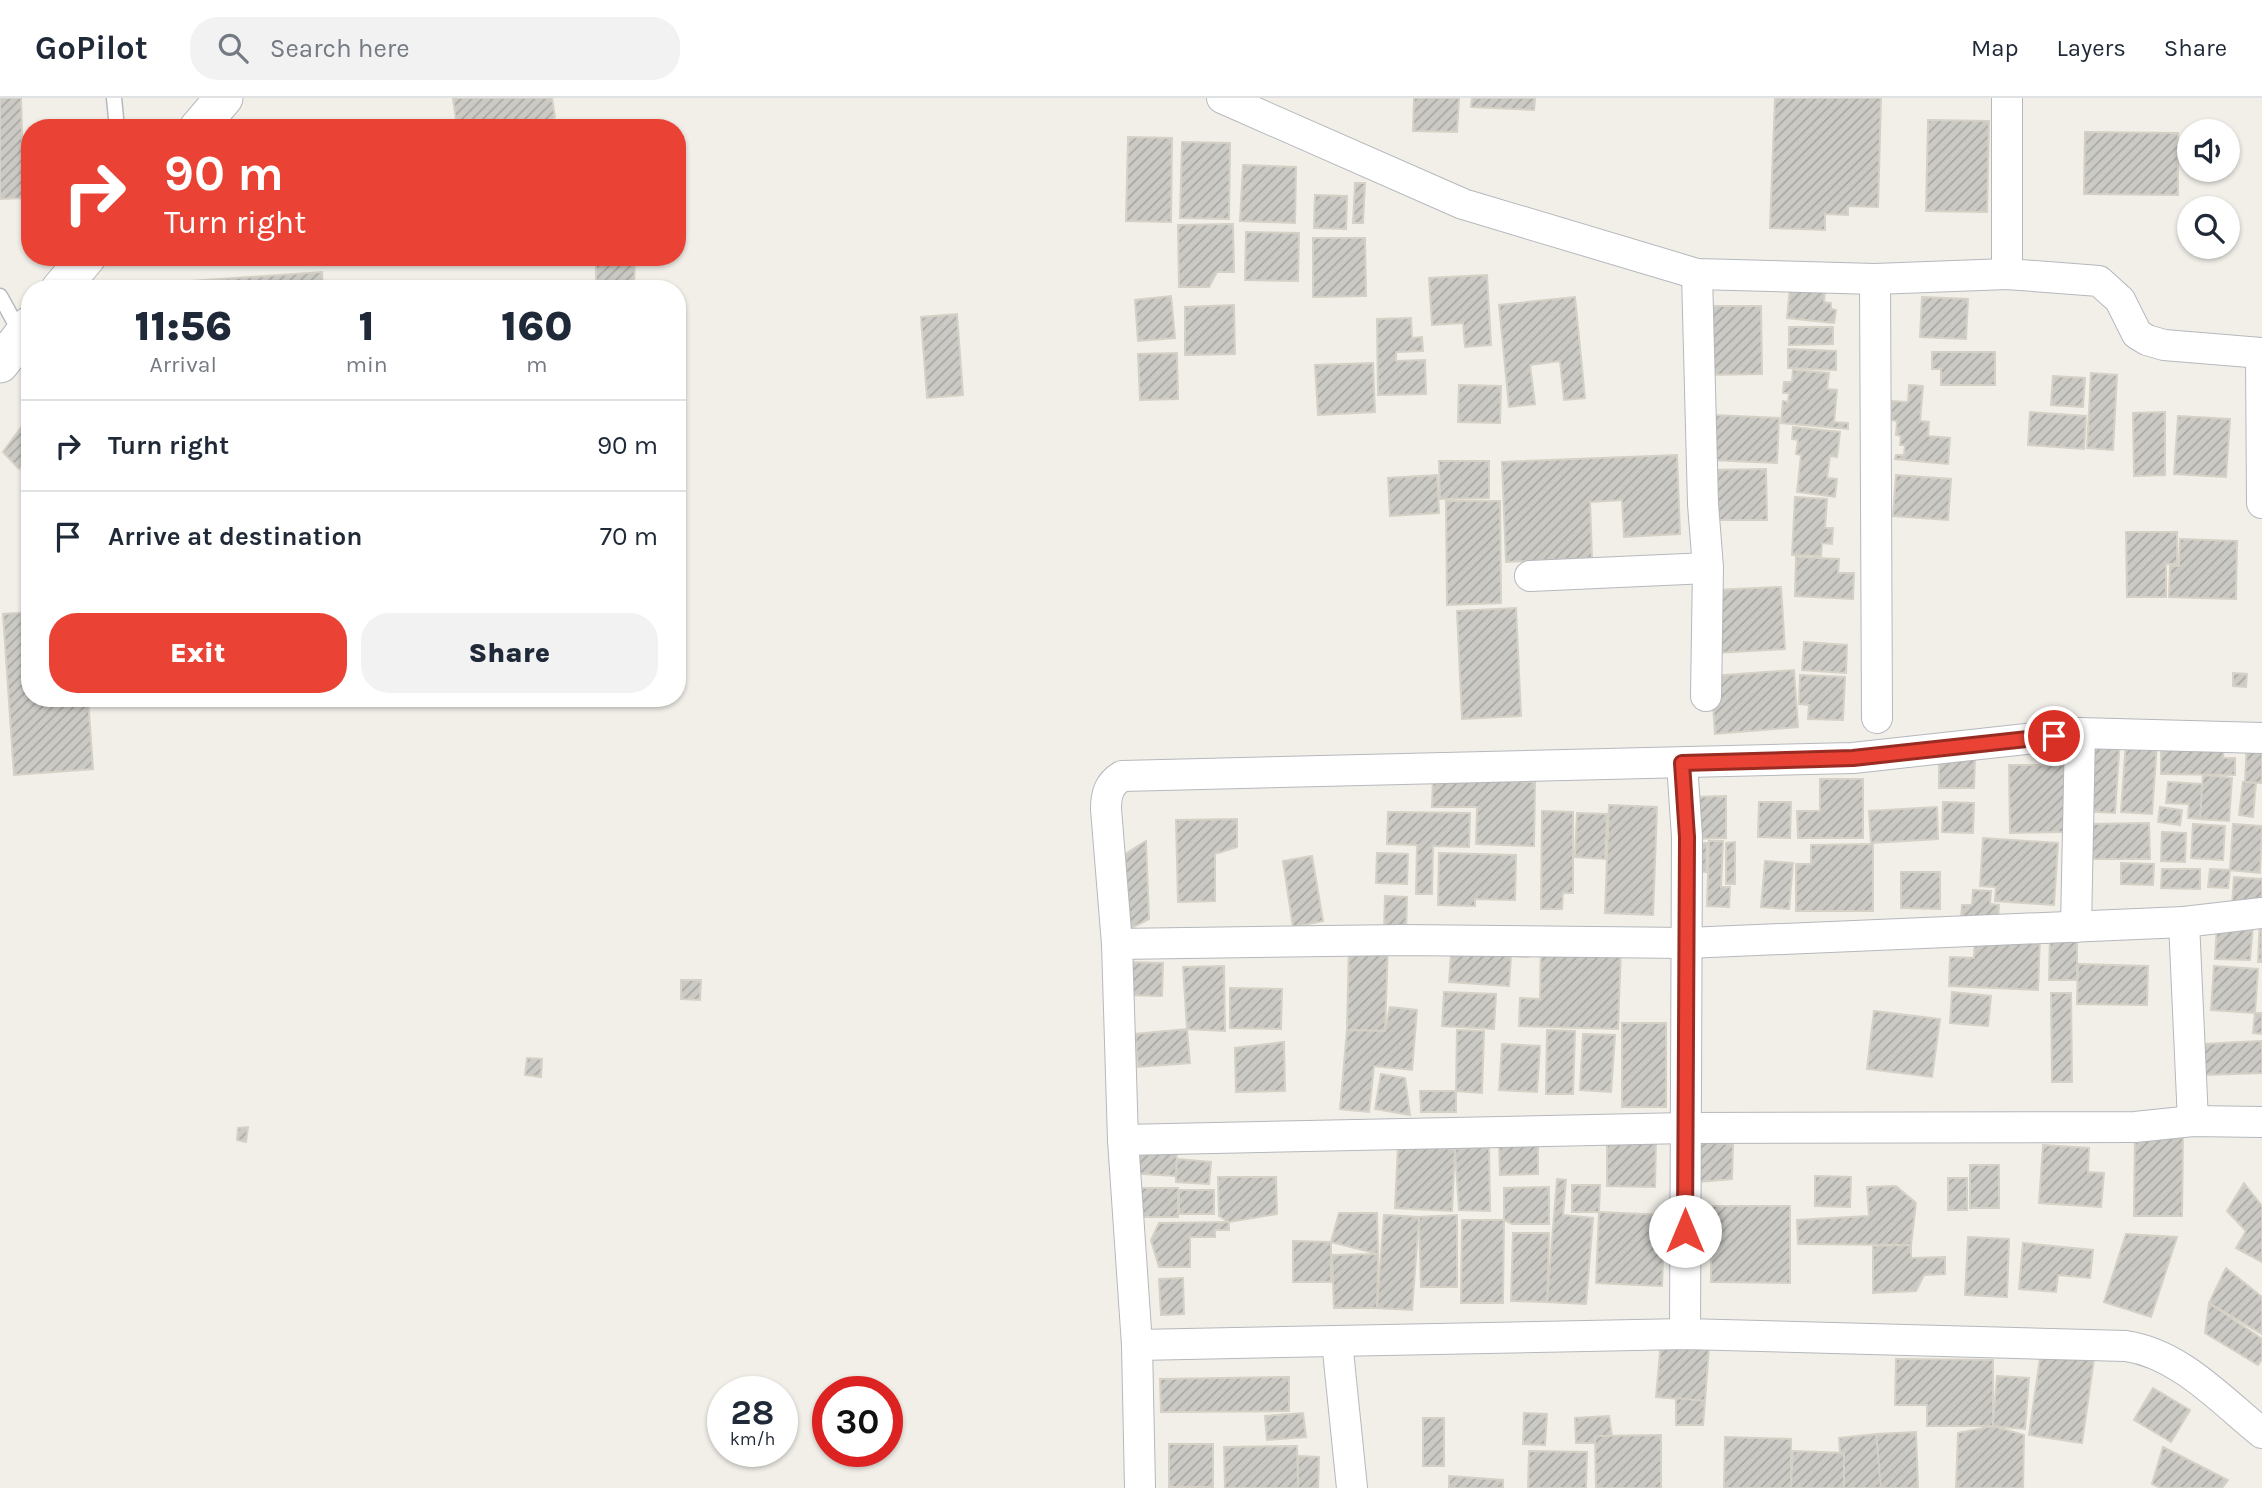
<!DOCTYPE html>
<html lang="en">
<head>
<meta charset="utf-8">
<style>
	body { margin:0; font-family:Karla,sans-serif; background:#f2f2f3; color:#1f2937; height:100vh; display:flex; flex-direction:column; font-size:26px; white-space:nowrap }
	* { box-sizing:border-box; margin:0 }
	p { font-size:23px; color:#747a83 }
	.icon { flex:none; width:38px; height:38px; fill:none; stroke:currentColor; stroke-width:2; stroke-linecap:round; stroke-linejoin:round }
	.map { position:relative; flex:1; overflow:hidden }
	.side { position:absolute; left:21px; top:182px; width:665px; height:427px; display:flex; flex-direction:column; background:#fff; border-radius:28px; box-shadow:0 2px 5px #0004 }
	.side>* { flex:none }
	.top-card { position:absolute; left:21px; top:21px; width:665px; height:147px; border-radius:28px; box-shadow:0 2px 5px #0004; background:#ea4335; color:#fff; overflow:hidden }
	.controls { position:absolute; left:2177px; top:21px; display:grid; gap:14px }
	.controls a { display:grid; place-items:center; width:63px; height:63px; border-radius:50%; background:#fff; box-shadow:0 2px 5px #0004; font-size:35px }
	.speed { position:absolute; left:707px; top:1278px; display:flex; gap:14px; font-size:35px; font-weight:700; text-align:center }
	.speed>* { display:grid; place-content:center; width:91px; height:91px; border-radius:50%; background:#fff; box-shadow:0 2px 5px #0004; line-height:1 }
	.speed small { font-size:18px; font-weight:400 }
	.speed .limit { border:10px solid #d22; background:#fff; color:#111 }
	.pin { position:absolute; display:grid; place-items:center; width:60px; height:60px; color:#fff; margin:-30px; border:4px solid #fff; border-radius:50%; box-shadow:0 2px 7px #0007 }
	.me { position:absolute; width:77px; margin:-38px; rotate:0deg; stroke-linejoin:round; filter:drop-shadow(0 0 5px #0008) }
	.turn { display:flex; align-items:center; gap:24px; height:147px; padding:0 28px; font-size:32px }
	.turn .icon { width:91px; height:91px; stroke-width:2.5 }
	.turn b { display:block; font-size:49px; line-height:60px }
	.eta { display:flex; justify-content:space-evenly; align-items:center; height:119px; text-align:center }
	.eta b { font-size:42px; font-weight:800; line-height:49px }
	.button { display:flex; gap:14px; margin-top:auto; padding:14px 28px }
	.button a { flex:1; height:80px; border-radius:28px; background:#ea4335; color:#fff; font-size:28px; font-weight:800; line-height:80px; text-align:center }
	.button a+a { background:#f2f2f3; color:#1f2937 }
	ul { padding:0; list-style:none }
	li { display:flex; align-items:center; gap:21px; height:91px; padding:0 28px; border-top:2px solid #e0e1e3 }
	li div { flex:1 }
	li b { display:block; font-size:26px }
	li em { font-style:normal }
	header { display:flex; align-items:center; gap:42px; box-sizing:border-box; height:98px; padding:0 35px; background:#fff; border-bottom:2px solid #e0e1e3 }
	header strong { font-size:33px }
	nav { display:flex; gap:38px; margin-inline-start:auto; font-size:24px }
	.search { width:490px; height:63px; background:#f2f2f3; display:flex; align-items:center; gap:18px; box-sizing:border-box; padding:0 24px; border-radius:28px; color:#747a83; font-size:26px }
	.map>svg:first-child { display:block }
</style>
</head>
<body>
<header>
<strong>GoPilot</strong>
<div class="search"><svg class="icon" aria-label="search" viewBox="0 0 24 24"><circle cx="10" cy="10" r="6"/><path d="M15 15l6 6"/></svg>Search here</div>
<nav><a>Map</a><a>Layers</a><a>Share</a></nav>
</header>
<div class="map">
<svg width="2262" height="1390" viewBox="0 0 2262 1390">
	<defs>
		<pattern id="building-hatch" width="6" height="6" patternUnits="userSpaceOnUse" patternTransform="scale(1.75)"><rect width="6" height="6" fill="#cccac5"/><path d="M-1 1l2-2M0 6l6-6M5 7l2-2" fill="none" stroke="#a9a8a4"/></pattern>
	</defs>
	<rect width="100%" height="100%" fill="#f1efe8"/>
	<g fill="url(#building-hatch)" stroke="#d6d1c6" stroke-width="2">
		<path d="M0,0H21L24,100L0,101Z"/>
		<path d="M453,0H552L555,19L543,30H457Z"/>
		<path d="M1414,0H1459L1457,34L1413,33Z"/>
		<path d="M1472,0H1535L1534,12L1471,9Z"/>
		<path d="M1775,0H1881L1878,109L1848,108V117L1825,116V132L1770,130Z"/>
		<path d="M1928,22L1989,23L1987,114L1926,113Z"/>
		<path d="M2085,34L2178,35V97L2084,96Z"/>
		<path d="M1128,39L1172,40L1171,124L1126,123Z"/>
		<path d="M1182,44L1230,45L1229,121L1180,120Z"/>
		<path d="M1243,67L1296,69L1295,125L1240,123Z"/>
		<path d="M1355,85H1365L1363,125H1353Z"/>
		<path d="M1315,97L1347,98L1346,131L1314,130Z"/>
		<path d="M1233,126L1234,174H1217L1209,189H1179L1178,127Z"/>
		<path d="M1246,134L1299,135L1298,183L1245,182Z"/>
		<path d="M1313,140H1365L1366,198L1313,199Z"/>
		<path d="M596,159H635L634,191H596Z"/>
		<path d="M322,174L323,191H192V183Z"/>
		<path d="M1487,177L1491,247L1465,249L1463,225L1432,227L1429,180Z"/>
		<path d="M1790,189L1825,193L1824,204L1831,205V211L1836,212L1834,225L1787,220Z"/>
		<path d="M1171,198L1175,240L1138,243L1135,202Z"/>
		<path d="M1575,199L1585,300L1564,302L1560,263L1530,267L1535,306L1509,309L1499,207Z"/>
		<path d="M1922,199L1968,201L1966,241L1920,239Z"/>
		<path d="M1234,207L1235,256L1185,257V209Z"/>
		<path d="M1701,208H1761L1762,276L1702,277Z"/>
		<path d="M957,216L963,297L927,300L921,219Z"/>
		<path d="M1411,220L1412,240L1422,239L1423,253L1396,254V263L1425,262L1426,296L1378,297L1377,221Z"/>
		<path d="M1789,229H1833V246L1789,247Z"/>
		<path d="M1788,251L1836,253V272L1788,270Z"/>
		<path d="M1932,254H1995V287H1941V271H1932Z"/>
		<path d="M1177,255L1178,301L1140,302L1138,256Z"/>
		<path d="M1373,265L1375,314L1318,317L1315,267Z"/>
		<path d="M1793,272L1829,275L1827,291L1837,292L1834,324L1848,325V331L1781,325L1783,303L1788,304L1789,295H1783L1784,284H1792Z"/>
		<path d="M2091,275L2117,277L2113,352L2087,350Z"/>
		<path d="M2053,278L2085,280L2083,309L2051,307Z"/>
		<path d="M1459,287L1501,288L1500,325L1458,324Z"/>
		<path d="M1909,287L1923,288L1920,323L1929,324L1928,338L1950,340L1948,366L1895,361L1896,357H1904L1905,347H1900L1901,338L1896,337L1897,323L1890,322L1892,303L1908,304Z"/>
		<path d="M2030,314L2086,318L2084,351L2028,347Z"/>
		<path d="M2165,314V377L2134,378L2133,315Z"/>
		<path d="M30,317V355L19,371L3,354Z"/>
		<path d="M1712,317L1779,320L1777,365L1710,362Z"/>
		<path d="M2178,318L2230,321L2226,379L2174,376Z"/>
		<path d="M1793,329L1840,334L1837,359L1830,358L1827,380L1837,381L1835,399L1797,394L1801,357L1796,356L1798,342L1792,341Z"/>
		<path d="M1677,357L1680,436L1624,439L1622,402L1590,404L1592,460L1506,464L1502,364Z"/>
		<path d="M29,359H30V456H27Z"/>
		<path d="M1439,363H1489V400L1440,401Z"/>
		<path d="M1766,371L1767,422H1705V372Z"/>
		<path d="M1437,377L1439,415L1390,418L1388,380Z"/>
		<path d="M1896,377L1951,381L1948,422L1893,418Z"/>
		<path d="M1795,399L1827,401L1825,430H1833L1832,446L1822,445L1821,458L1792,457Z"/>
		<path d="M1446,403H1500L1501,505L1447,507Z"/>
		<path d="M2126,434H2177V466H2166V499H2127Z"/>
		<path d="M2180,441L2237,443L2236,501L2169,499L2170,468H2179Z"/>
		<path d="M1796,459L1839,461L1838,475H1854L1853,501L1795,498Z"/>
		<path d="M1781,489L1785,551L1717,555L1714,492Z"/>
		<path d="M1516,510L1521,618L1462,621L1457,513Z"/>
		<path d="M30,514V600H88L93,671L14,677L3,516Z"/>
		<path d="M1804,544L1847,547L1846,575L1802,572Z"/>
		<path d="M1794,572L1798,629L1715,636L1711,578Z"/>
		<path d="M2233,575L2247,576L2246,589L2233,588Z"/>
		<path d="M1800,577L1845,579L1843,622L1808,621L1809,607L1799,606Z"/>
		<path d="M2086,638L2120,640L2115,715L2080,713Z"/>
		<path d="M2161,641L2224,642L2223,660H2235V677L2161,676Z"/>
		<path d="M2126,643L2157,645L2152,716L2121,714Z"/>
		<path d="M2247,643L2262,644V685L2245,684Z"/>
		<path d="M1939,658H1975L1974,690H1939Z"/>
		<path d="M2009,667H2064V734L2010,735Z"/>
		<path d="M2203,677L2232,680L2229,723L2200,721Z"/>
		<path d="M1433,681L1535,684L1534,748L1476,746L1477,709H1432Z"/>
		<path d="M1820,681H1863V740H1798L1797,713H1820Z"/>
		<path d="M2168,684L2202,686L2200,721L2188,720L2189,706L2166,705Z"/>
		<path d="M2243,684L2256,685L2253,719L2239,717Z"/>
		<path d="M1726,698V740L1692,741L1691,699Z"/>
		<path d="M1759,704H1791L1790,740L1758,739Z"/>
		<path d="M1943,704L1974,705L1973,735L1942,734Z"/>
		<path d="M1609,707L1657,709L1653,817L1605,815Z"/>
		<path d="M1937,709L1938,741L1871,745L1869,713Z"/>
		<path d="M2160,709L2182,712L2180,727L2158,724Z"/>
		<path d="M1542,713L1573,714V795H1563L1562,811H1541Z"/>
		<path d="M1388,714L1470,715L1469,749L1433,748L1432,796H1416L1417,747L1387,746Z"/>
		<path d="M1577,715L1607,716L1605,761L1575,759Z"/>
		<path d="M1237,721V749L1215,756V803L1178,804L1176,722Z"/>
		<path d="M2149,725L2150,761H2089V726Z"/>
		<path d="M2193,726L2225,728L2223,762L2191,760Z"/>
		<path d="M2233,726L2262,728L2260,775L2230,772Z"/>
		<path d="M2162,734L2186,735L2185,764L2161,763Z"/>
		<path d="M1983,740L2058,745L2054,807L1995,803L1996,789L1980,788Z"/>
		<path d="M1146,743L1149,821L1130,831L1125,756Z"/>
		<path d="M1709,743H1723L1721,789H1730L1729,809L1707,808Z"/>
		<path d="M1735,744V786H1726V745Z"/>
		<path d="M1690,745H1707L1706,774L1689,773Z"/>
		<path d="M1873,746V813H1796V766H1811V747Z"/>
		<path d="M1377,755L1408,756L1407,786L1376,785Z"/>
		<path d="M1439,755L1516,757L1515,802L1475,801V808L1438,807Z"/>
		<path d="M1312,758L1323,823L1293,829L1283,763Z"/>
		<path d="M1765,763L1793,765L1789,811L1761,809Z"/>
		<path d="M2121,765L2154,766L2153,787L2121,786Z"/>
		<path d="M2162,771H2200V791L2161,790Z"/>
		<path d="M2210,771L2230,772L2228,790L2208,789Z"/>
		<path d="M1901,774H1940V811L1901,810Z"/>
		<path d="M2234,779L2262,781V809L2232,807Z"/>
		<path d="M1973,792L1991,793L1990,806L1999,807L1998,823L1961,820L1962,807H1972Z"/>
		<path d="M1385,798L1407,799L1406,832L1384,831Z"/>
		<path d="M2260,822H2262V864H2258Z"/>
		<path d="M2217,826L2253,828L2250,862L2215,861Z"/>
		<path d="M2050,835H2077V882H2049Z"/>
		<path d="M1975,836L2040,839L2038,892L1949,888L1950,859L1974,860Z"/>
		<path d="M1349,843L1388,845L1385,933L1347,932Z"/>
		<path d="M1452,843L1529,848L1528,859L1511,858L1509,888L1449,884Z"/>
		<path d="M1541,848L1621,850L1618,931L1519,928L1520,900L1540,901Z"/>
		<path d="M1127,864L1163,865L1162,898L1126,897Z"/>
		<path d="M2078,866L2148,868L2147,907L2077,906Z"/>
		<path d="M1224,868L1225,933L1187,931L1183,869Z"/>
		<path d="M2214,868L2258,871L2255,915L2211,912Z"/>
		<path d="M681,882H701L700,902L681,901Z"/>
		<path d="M1230,890L1282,891L1281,931L1230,930Z"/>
		<path d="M1444,894L1496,896L1494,931L1442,928Z"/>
		<path d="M1952,894L1991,898L1988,928L1950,925Z"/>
		<path d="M2051,895H2071L2072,984H2052Z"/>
		<path d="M1390,909L1417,912L1412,972L1374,968L1369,1014L1340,1011L1347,932L1385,933Z"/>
		<path d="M1874,913L1940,921L1932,979L1867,971Z"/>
		<path d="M2255,915H2262V936L2253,935Z"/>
		<rect x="1622" y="925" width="44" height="84"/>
		<path d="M1187,931L1190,965L1138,969L1135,936Z"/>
		<path d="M1457,932L1484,933L1482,995L1456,993Z"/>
		<path d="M1547,932L1575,933L1573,996H1546Z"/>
		<path d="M1583,936L1615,937L1611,994L1580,992Z"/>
		<path d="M2262,943V975L2205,977L2203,946Z"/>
		<path d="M1284,944L1285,993L1236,994L1235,950Z"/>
		<path d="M1502,946L1540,948L1537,994L1499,992Z"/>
		<path d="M527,960L542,961L541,979L525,977Z"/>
		<path d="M1381,976L1405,980L1410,1017L1375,1011Z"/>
		<path d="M1420,993H1456V1014H1421Z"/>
		<path d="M248,1029L246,1044L237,1042L238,1030Z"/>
		<path d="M2135,1034L2183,1035L2182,1118H2134Z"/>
		<path d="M1607,1040H1656L1655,1089L1607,1088Z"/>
		<path d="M1538,1042V1076L1500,1077L1499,1043Z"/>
		<path d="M1697,1044L1733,1046L1732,1081L1699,1084Z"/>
		<path d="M2043,1047L2089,1050L2088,1074L2104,1075L2101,1109L2039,1105Z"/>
		<path d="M1398,1048L1455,1051L1452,1113L1395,1110Z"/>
		<path d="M1489,1048L1490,1113L1459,1112L1455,1051Z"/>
		<path d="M1127,1051L1177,1052L1176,1078L1126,1075Z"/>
		<path d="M1177,1061L1211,1064L1209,1086L1176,1084Z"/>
		<rect x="1970" y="1067" width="29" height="43"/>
		<path d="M1815,1078L1851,1079L1850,1109L1815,1108Z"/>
		<path d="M1218,1079H1276L1277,1116L1229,1124L1219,1118Z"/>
		<rect x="1948" y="1080" width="19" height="32"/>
		<path d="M1557,1081L1566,1082L1563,1117L1593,1120L1586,1206L1547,1204Z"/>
		<path d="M2244,1085L2262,1108V1164L2236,1150L2246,1133L2227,1113Z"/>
		<path d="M1572,1087H1600L1599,1114H1572Z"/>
		<path d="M1896,1088L1916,1105L1911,1147L1798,1146L1797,1122L1869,1118L1867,1089Z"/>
		<path d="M1549,1089V1126H1512L1504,1122V1090Z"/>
		<rect x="1128" y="1090" width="50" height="29"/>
		<rect x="1179" y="1092" width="35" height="24"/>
		<path d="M1711,1108H1790V1185L1711,1184Z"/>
		<path d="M1599,1114L1665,1117L1662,1188L1596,1185Z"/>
		<path d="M1339,1115H1377L1378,1156L1331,1144Z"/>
		<path d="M1384,1117L1419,1119L1412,1212L1377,1210Z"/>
		<path d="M1457,1117V1189H1421L1419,1119Z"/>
		<path d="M1462,1122H1504L1503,1205H1461Z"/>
		<path d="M1229,1124V1132H1215V1139H1190V1169H1159L1151,1142L1159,1125Z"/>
		<path d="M1513,1135H1549L1547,1204L1511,1203Z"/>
		<path d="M2126,1136L2177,1139L2151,1219L2104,1204Z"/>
		<path d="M1968,1139L2009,1141L2007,1199L1965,1197Z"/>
		<path d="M1293,1143L1331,1144V1184H1293Z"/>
		<path d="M2023,1145L2093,1152L2090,1180L2058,1177L2056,1194L2019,1191Z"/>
		<path d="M1911,1147V1160L1945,1159V1176L1924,1177L1916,1193L1873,1195V1148Z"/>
		<path d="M1378,1156L1377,1210H1334L1332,1157Z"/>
		<path d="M2226,1170L2262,1199V1236L2209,1205Z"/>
		<path d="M1183,1180L1184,1216L1161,1217L1159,1181Z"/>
		<path d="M2209,1205L2262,1241V1261L2258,1267L2205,1235Z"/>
		<path d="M1661,1244L1709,1249L1705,1303L1656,1299Z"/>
		<path d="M2042,1246L2095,1254L2082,1345L2029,1337Z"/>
		<path d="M1896,1261L1993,1262V1328H1927V1307H1895Z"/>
		<path d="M1997,1278L2029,1280L2025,1331L1993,1328Z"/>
		<path d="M1289,1279V1313L1161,1314L1160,1281Z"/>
		<path d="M2153,1290L2190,1312L2171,1344L2134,1322Z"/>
		<path d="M1676,1300L1705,1303L1703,1327H1676Z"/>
		<path d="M1303,1315L1306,1339L1267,1342L1265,1318Z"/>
		<path d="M1524,1315L1547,1316L1545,1347L1523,1346Z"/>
		<path d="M1609,1318L1613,1345H1576L1575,1320Z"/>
		<rect x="1423" y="1320" width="21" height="48"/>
		<path d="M1993,1328L2024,1337L2023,1390H1956L1958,1335Z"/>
		<path d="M1916,1334L1918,1390H1879L1876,1336Z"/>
		<path d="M1876,1336L1881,1390H1843L1839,1340Z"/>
		<path d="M1661,1337V1390H1596L1595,1338Z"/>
		<path d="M1725,1339L1791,1341V1390H1724Z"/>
		<rect x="1169" y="1346" width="44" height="43"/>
		<path d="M1297,1348L1298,1390H1225L1224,1349Z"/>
		<path d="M2163,1349L2228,1382L2222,1390H2161L2152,1386Z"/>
		<path d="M1529,1353L1587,1354L1586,1390H1528Z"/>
		<path d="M1793,1353L1844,1355V1390H1791Z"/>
		<path d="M1298,1358L1319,1359L1318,1390H1298Z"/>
		<path d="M1449,1378L1503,1382V1390H1449Z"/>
	</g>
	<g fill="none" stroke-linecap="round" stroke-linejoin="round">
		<defs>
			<g id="service">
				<path d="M114,0L117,30"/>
				<path d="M0,198L21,236"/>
			</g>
			<g id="minor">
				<path d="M1222,0L1463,106L1697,176L1875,181L2007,176L2099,183L2120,202L2137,236L2147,242L2164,247L2262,255"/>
				<path d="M1697,176L1703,406L1708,470L1706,598"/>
				<path d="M2007,176V0"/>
				<path d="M1875,181L1877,620"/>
				<path d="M2261,255L2262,405"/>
				<path d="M1530,478L1708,470"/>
				<path d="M1682,665L1687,739L1685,1236"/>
				<path d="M2184,824L2193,1023"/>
				<path d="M2076,829L2080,635"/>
				<path d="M1117,846L1402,842L1687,845L2184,824L2262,815"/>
				<path d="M1123,1042L1686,1030L2135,1029L2193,1023L2262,1024"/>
				<path d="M1337,1243L1352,1390"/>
				<path d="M1137,1247L1685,1236L2126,1248C2180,1256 2221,1302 2262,1335"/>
				<path d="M1140,1390L1137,1247L1123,1042L1117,846L1106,711C1106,696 1109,686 1122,678L1853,660L2080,635L2262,640"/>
			</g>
			<g id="tertiary">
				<path d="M198,30L224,0"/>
				<path d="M60,191L87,159"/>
				<path d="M0,266L30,227"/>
			</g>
		</defs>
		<use href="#service" stroke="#b5b8bc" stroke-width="17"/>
		<use href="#minor" stroke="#b5b8bc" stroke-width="32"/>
		<use href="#tertiary" stroke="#b5b8bc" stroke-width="39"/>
		<use href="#service" stroke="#fff" stroke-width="14"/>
		<use href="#minor" stroke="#fff" stroke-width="30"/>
		<use href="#tertiary" stroke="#fff" stroke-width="37"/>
	</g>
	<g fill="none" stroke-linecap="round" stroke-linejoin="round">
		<defs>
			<path id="route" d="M1685,1133L1687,739L1682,665L1853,660L2054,638"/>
		</defs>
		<use href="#route" stroke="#982c22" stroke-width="18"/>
		<use href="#route" stroke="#ea4335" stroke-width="12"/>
	</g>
</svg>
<div class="controls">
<a><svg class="icon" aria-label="sound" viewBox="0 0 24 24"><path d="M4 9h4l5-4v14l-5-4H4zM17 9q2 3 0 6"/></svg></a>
<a><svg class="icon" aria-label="search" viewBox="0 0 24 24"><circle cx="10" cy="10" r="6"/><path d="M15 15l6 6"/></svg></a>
</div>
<div class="speed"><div>28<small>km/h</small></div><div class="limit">30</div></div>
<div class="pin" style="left:2054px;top:638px;background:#d93025"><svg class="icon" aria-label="arrive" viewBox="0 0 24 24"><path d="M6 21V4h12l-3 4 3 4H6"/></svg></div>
<svg class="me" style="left:1685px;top:1133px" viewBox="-20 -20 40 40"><circle r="19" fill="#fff"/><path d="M0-13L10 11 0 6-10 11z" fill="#ea4335"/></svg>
<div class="top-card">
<div class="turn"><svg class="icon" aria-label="right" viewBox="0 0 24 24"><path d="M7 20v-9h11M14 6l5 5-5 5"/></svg><div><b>90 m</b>Turn right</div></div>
</div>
<section class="side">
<div class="eta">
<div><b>11:56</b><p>Arrival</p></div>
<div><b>1</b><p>min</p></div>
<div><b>160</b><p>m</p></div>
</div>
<ul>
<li><svg class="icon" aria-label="right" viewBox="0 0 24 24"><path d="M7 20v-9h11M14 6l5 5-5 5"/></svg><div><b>Turn right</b></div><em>90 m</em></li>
<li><svg class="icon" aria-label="arrive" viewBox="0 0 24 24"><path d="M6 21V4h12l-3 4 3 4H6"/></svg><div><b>Arrive at destination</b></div><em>70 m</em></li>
</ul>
<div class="button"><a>Exit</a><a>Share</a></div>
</section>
</div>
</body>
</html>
